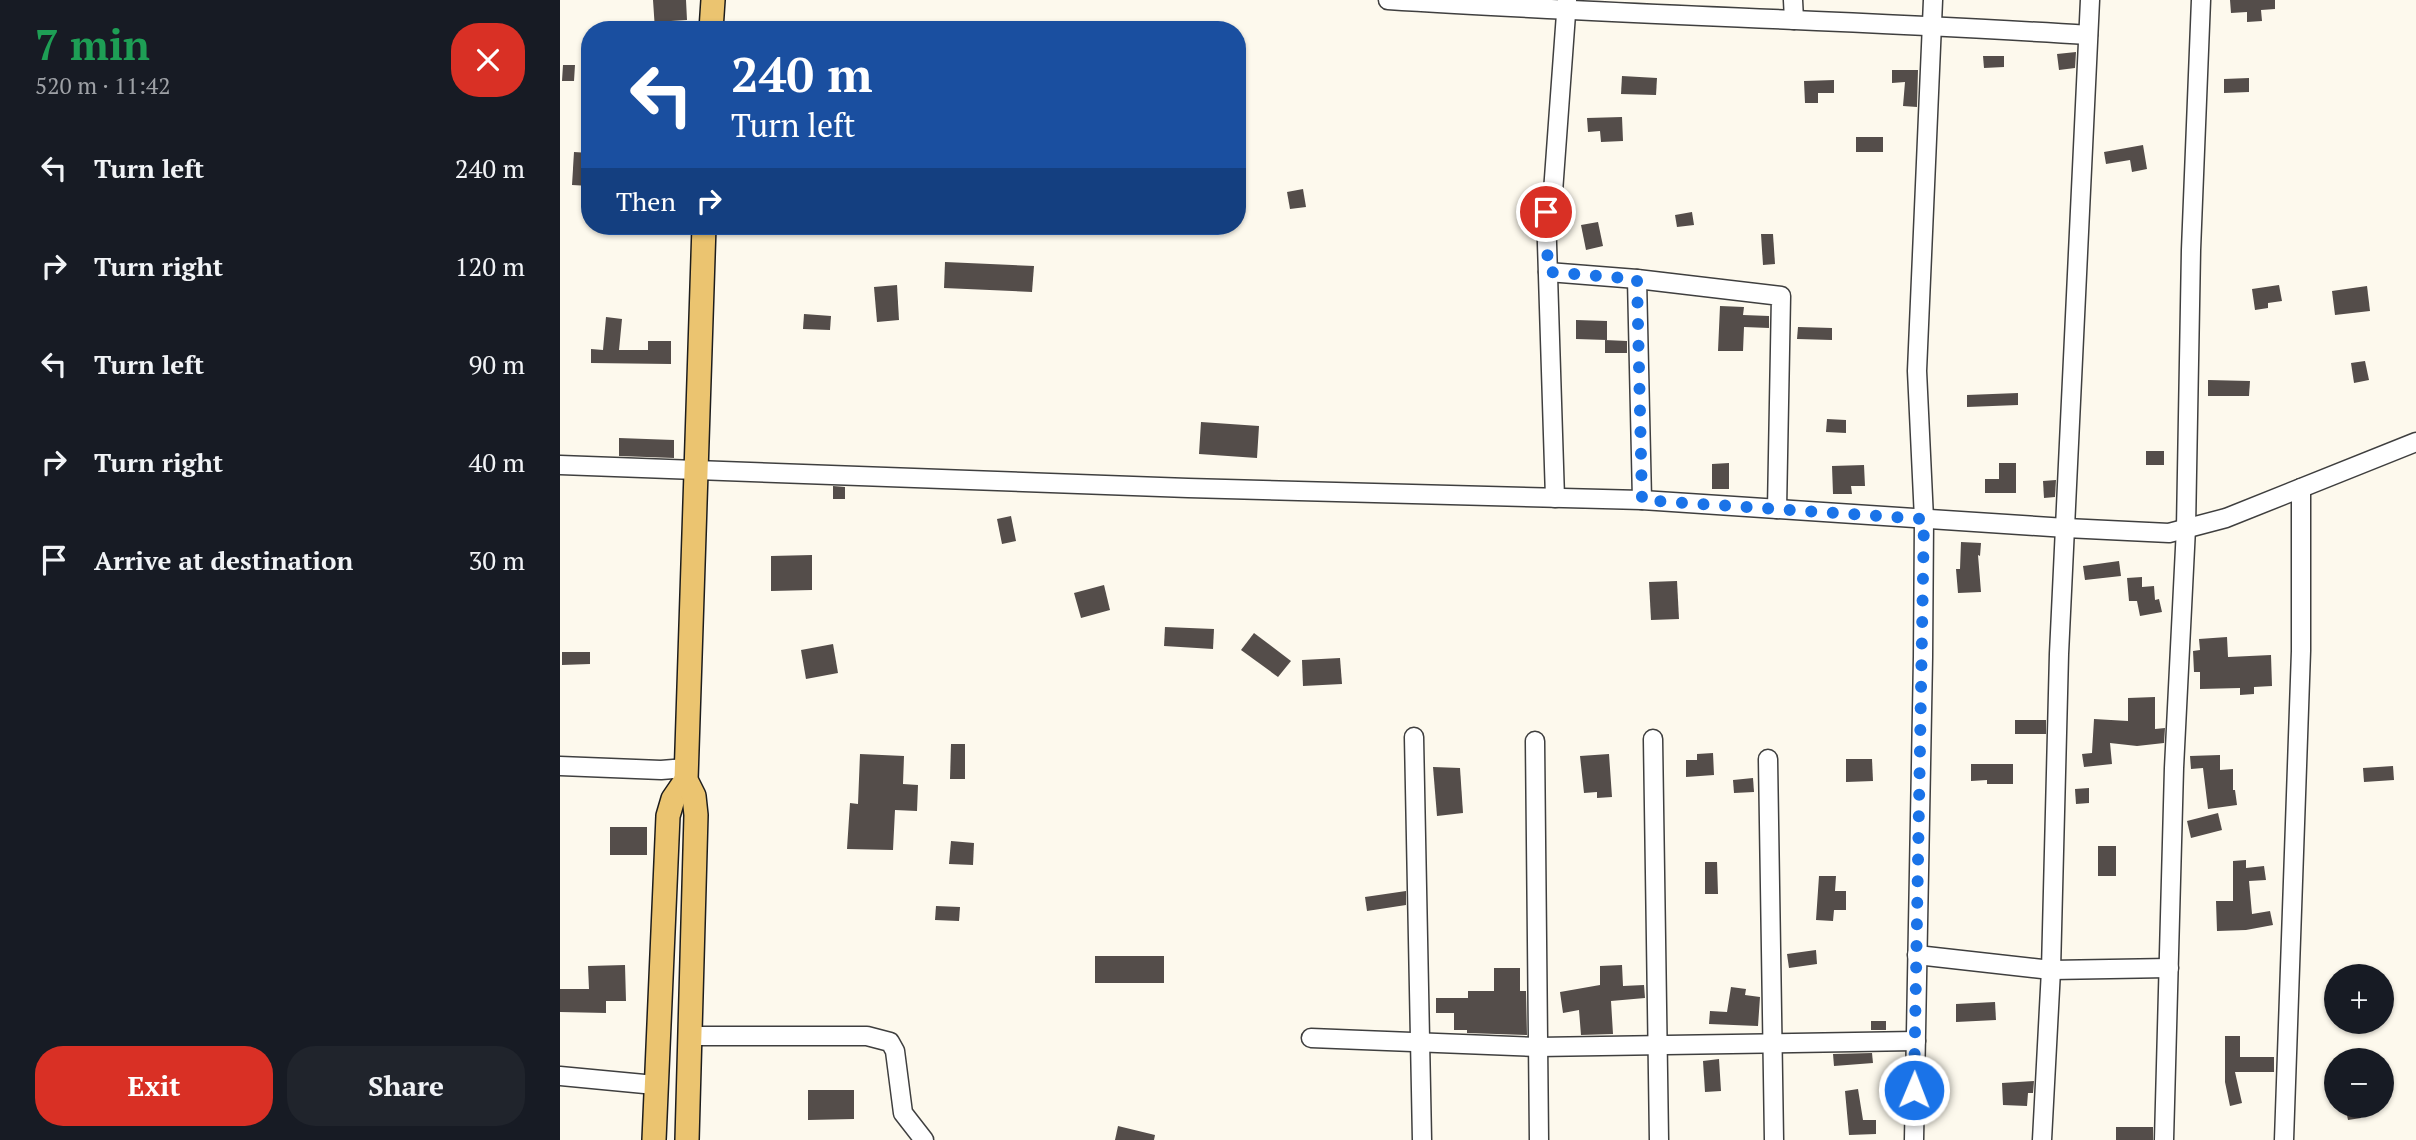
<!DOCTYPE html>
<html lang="en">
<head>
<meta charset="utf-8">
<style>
	body { margin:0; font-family:"PT Serif",serif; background:#20242c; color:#f1f3f6; height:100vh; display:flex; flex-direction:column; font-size:26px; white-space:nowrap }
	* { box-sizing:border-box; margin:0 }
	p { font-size:23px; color:#9ea1a6 }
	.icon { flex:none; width:38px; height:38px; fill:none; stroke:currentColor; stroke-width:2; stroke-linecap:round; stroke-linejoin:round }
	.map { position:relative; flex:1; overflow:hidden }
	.sheet { display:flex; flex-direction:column; background:#171b24; width:560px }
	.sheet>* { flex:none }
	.banner { position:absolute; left:21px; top:21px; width:665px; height:214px; border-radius:28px; box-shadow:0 2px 5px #0004; background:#1a4fa0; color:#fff; overflow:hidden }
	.controls { position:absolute; left:1764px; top:964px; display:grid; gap:14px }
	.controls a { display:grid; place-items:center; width:70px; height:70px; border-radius:50%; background:#171b24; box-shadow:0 2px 5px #0004; font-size:35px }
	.pin { position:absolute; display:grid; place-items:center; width:60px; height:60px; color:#fff; margin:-30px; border:4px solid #fff; border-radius:50%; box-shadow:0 2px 7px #0007 }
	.me { position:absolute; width:77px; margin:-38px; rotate:1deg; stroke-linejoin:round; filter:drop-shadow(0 0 5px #0008) }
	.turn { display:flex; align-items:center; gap:24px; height:147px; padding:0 35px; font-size:32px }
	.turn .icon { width:91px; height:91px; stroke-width:2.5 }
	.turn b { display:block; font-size:49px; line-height:60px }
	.then { display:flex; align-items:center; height:66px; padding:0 35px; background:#0003; gap:14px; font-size:26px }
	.round { display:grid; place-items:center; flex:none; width:74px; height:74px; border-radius:28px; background:#20242c }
	.head { display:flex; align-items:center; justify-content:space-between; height:119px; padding:0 35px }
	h1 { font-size:42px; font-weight:600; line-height:52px; color:#1e9e55 }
	.cta { display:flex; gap:14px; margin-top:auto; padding:14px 35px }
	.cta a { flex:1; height:80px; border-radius:28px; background:#d93025; color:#fff; font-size:28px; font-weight:600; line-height:80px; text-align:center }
	.cta a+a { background:#20242c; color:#f1f3f6 }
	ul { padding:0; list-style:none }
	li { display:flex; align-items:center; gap:21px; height:98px; padding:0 35px }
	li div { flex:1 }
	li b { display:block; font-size:26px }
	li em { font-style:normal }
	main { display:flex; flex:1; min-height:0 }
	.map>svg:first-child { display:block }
</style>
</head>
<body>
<main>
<section class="sheet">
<div class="head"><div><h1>7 min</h1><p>520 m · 11:42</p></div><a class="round" style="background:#d93025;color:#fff"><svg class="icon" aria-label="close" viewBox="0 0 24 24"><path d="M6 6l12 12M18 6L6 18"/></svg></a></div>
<ul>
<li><svg class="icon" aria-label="left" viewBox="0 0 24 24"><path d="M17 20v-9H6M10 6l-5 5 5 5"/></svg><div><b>Turn left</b></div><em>240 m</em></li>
<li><svg class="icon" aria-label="right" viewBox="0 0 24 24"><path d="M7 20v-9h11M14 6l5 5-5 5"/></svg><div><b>Turn right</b></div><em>120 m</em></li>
<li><svg class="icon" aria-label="left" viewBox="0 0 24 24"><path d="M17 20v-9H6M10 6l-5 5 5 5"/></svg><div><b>Turn left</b></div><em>90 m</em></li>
<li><svg class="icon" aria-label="right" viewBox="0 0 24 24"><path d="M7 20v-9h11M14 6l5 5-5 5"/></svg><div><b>Turn right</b></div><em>40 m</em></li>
<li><svg class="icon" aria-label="arrive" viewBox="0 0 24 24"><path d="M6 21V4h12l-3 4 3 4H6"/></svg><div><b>Arrive at destination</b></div><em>30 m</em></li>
</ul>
<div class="cta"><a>Exit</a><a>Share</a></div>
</section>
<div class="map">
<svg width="1856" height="1140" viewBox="0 0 1856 1140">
	<rect width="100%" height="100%" fill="#fdf9ed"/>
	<g fill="#544d4a">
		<path d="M93,0H126L127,20L111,21L112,29L95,30Z"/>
		<path d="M1670,0H1715V9L1701,10L1702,21L1687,22V12L1671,13Z"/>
		<path d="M1516,52L1515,68L1499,70L1497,54Z"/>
		<path d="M1423,56H1444V67L1424,68Z"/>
		<path d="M3,65H15L14,81H2Z"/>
		<path d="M1332,70H1358L1357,107L1343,106L1345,82L1332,83Z"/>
		<path d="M1062,76L1097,78L1096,95L1061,94Z"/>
		<path d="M1689,78V92L1664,93V79Z"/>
		<path d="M1274,80V93H1258V103H1245L1244,81Z"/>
		<path d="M1062,117L1063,141L1041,142L1040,131L1028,132L1027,118Z"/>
		<rect x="1296" y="137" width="27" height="15"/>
		<path d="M1583,145L1587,169L1572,172L1570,160L1546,164L1544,152Z"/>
		<path d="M14,152L30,153V186L12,185Z"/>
		<path d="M743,189L746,207L730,209L727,192Z"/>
		<path d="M1132,212L1134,225L1117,227L1115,215Z"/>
		<path d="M1038,222L1043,246L1026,250L1021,225Z"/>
		<path d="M1201,234H1213L1215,264L1203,265Z"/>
		<path d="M385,262L474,266L472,292L384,288Z"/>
		<path d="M337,285L339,320L317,322L314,287Z"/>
		<path d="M1719,285L1722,301L1708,303V308L1695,310L1692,289Z"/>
		<path d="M1807,286L1810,311L1775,315L1772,291Z"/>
		<path d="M1160,306L1184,307L1183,315L1209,316V328L1184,327L1183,351H1158Z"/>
		<path d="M244,314L271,316L270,330L243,329Z"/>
		<path d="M46,317L62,319L59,350H88V341H111V364L31,363V349L43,350Z"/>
		<path d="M1016,320L1047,321V340L1016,339Z"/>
		<path d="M1238,327L1272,328V340L1237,339Z"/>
		<path d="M1045,340L1067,341V353H1045Z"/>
		<path d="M1805,361L1809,380L1794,383L1791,363Z"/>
		<path d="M1648,380L1690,381L1689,396H1648Z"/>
		<path d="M1458,393V405L1407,407V395Z"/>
		<path d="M1267,419L1286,420V433L1266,432Z"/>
		<path d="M641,422L699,426L697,458L639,454Z"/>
		<path d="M59,438L114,440V458L59,456Z"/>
		<rect x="1586" y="451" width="18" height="14"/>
		<path d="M1169,463V489H1152V464Z"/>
		<path d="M1439,463H1456V493H1425V479H1439Z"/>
		<path d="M1304,465L1305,486H1291L1292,494H1273L1272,466Z"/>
		<path d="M1496,480L1495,497L1484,498L1483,481Z"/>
		<path d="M273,486L285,487V499H273Z"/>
		<path d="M451,516L456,541L442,544L437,519Z"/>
		<path d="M1401,542L1421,543L1420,556L1418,555L1421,592L1398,593L1396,569H1400Z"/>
		<path d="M252,555V590L211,591V556Z"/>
		<path d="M1559,561L1561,576L1525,580L1523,566Z"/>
		<path d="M1582,577V587L1594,586L1595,600L1599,599L1602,612L1580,616L1577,601H1569L1567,578Z"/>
		<path d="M1117,581L1119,619L1091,620L1089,582Z"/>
		<path d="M544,585L550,610L521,618L514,593Z"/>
		<path d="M605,627L654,629L653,649L604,646Z"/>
		<path d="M694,633L731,661L718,677L681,650Z"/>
		<path d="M1667,637L1668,657L1711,655L1712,686L1694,687V694L1680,695V688L1640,689V672H1634L1633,651L1640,650L1639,639Z"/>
		<path d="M273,644L278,673L246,679L241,650Z"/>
		<path d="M2,652H30V664L2,665Z"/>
		<path d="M780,658L782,684L743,686L742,660Z"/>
		<path d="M1595,697V729L1605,728L1604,743L1577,746L1550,743L1552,764L1524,767L1522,754L1532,753L1534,719L1568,721V698Z"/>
		<rect x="1455" y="720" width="31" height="14"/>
		<path d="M391,744H405V779H390Z"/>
		<path d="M1153,753L1154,775L1126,777V760H1137V754Z"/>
		<path d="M300,754L344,756L343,784L358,785L357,811L335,810L333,850L287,849L290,803L298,804Z"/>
		<path d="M1049,754L1052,797L1037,798V792L1024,793L1020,756Z"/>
		<path d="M1660,755V770L1673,769V790H1675L1677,805L1648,809L1643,768L1631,769L1630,756Z"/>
		<path d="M1286,759H1312L1313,781L1286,782Z"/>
		<path d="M1411,764H1453V784H1427V780L1411,781Z"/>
		<path d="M1833,766L1834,780L1804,782L1803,768Z"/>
		<path d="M873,767L900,768L903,813L877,816Z"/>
		<path d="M1193,778L1194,792L1174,793L1173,780Z"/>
		<path d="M1529,788V803L1516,804L1515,789Z"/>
		<path d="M1658,813L1662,830L1631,838L1627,821Z"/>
		<rect x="50" y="827" width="37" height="28"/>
		<path d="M391,841L414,843L413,865L389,864Z"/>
		<rect x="1538" y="846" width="18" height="30"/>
		<path d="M1686,860V868L1704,866L1706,880L1689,881L1692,914L1710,911L1713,925L1686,930L1657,931L1656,901H1673V861Z"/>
		<path d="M1145,862H1157L1158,894H1145Z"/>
		<path d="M1259,876H1276L1275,891H1286V910H1274L1273,921L1256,920Z"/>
		<path d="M846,891V905L807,911L805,897Z"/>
		<path d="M376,906L400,907L399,921L375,920Z"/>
		<path d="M1256,950L1257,964L1229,968L1227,954Z"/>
		<rect x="535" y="956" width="69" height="27"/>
		<path d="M65,965L66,1001H46V1013L0,1012V989H29L28,966Z"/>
		<path d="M1062,965L1063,986L1084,985L1085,998L1051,1001L1053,1034L1021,1035L1019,1010L1003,1013L1000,992L1040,985V966Z"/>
		<path d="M934,968H960V991H966L967,1035L907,1033V1030H894V1013H876V998H908V991H934Z"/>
		<path d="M1171,987L1186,989L1185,995L1200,997L1198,1026L1149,1024L1150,1011L1167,1012Z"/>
		<path d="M1435,1002L1436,1020L1396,1022V1004Z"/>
		<rect x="1311" y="1021" width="15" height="9"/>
		<path d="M1665,1036H1680V1057H1714V1072H1675L1682,1103L1670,1106L1665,1082Z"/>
		<path d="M1312,1053L1313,1063L1274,1066L1273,1054Z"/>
		<path d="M1159,1059L1161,1091L1145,1092L1143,1061Z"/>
		<path d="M1474,1081L1473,1093H1468L1467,1106L1443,1105L1442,1083Z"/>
		<path d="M1298,1089L1303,1120H1316V1134L1289,1135L1285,1091Z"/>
		<path d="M248,1090H294V1119L248,1120Z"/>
		<path d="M1785,1106H1799L1801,1118L1788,1120Z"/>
		<path d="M558,1126L595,1135L594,1140H555Z"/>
		<rect x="1556" y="1127" width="37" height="13"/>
	</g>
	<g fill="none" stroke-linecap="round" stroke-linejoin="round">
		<defs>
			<g id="minor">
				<path d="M828,0C1061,15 1295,20 1528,35"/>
				<path d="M1233,0L1234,20"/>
				<path d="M988,272L1077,279L1221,296L1217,509"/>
				<path d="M1077,279L1082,500"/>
				<path d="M0,465L628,488L1082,500L1506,528L1609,533L1666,518L1856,442"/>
				<path d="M995,498L986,212L993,192L1007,0"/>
				<path d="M854,737L862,1140"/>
				<path d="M1093,739L1099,1140"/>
				<path d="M975,741L979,1140"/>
				<path d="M1208,759L1214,1140"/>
				<path d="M0,766L101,770L126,768"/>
				<path d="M1357,955L1491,970L1609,968"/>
				<path d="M129,1036H307L330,1042L335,1051L343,1113L364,1140"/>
				<path d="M751,1038L977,1047L1356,1041"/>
				<path d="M0,1076L95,1085"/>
				<path d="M1354,1140L1363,657L1364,519L1357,371L1373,0"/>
				<path d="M1482,1140L1491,970L1499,654L1530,0"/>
				<path d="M1604,1140L1614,768L1626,528L1631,250L1641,0"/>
				<path d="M1724,1140L1741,651V488"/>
			</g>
			<g id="major">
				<path d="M151,30L153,0"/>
				<path d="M94,1140L108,816L113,799L126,780"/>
				<path d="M127,1140L136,815L134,796L126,780L144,226"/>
			</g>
		</defs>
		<use href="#minor" stroke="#3f3f3f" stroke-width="21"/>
		<use href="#major" stroke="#1d1d1d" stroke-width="26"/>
		<use href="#minor" stroke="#fff" stroke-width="18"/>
		<use href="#major" stroke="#ebc470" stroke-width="23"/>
	</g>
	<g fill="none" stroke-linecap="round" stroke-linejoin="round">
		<path stroke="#1a73e8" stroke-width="12" stroke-dasharray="0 21.6" d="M986,212L988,272L1077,279L1082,500L1364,519L1354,1090"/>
	</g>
</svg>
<div class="controls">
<a>+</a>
<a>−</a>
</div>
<div class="pin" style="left:986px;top:212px;background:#d93025"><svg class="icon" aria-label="arrive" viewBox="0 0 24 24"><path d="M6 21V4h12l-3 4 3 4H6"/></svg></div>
<svg class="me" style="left:1354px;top:1090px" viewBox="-20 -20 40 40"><circle r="17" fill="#1a73e8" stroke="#fff" stroke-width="3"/><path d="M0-11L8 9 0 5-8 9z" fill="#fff"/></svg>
<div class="banner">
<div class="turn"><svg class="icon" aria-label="left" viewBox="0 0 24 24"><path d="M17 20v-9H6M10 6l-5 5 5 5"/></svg><div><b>240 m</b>Turn left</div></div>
<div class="then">Then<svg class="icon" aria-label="right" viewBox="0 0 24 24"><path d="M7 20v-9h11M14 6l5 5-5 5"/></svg></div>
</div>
</div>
</main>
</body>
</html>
